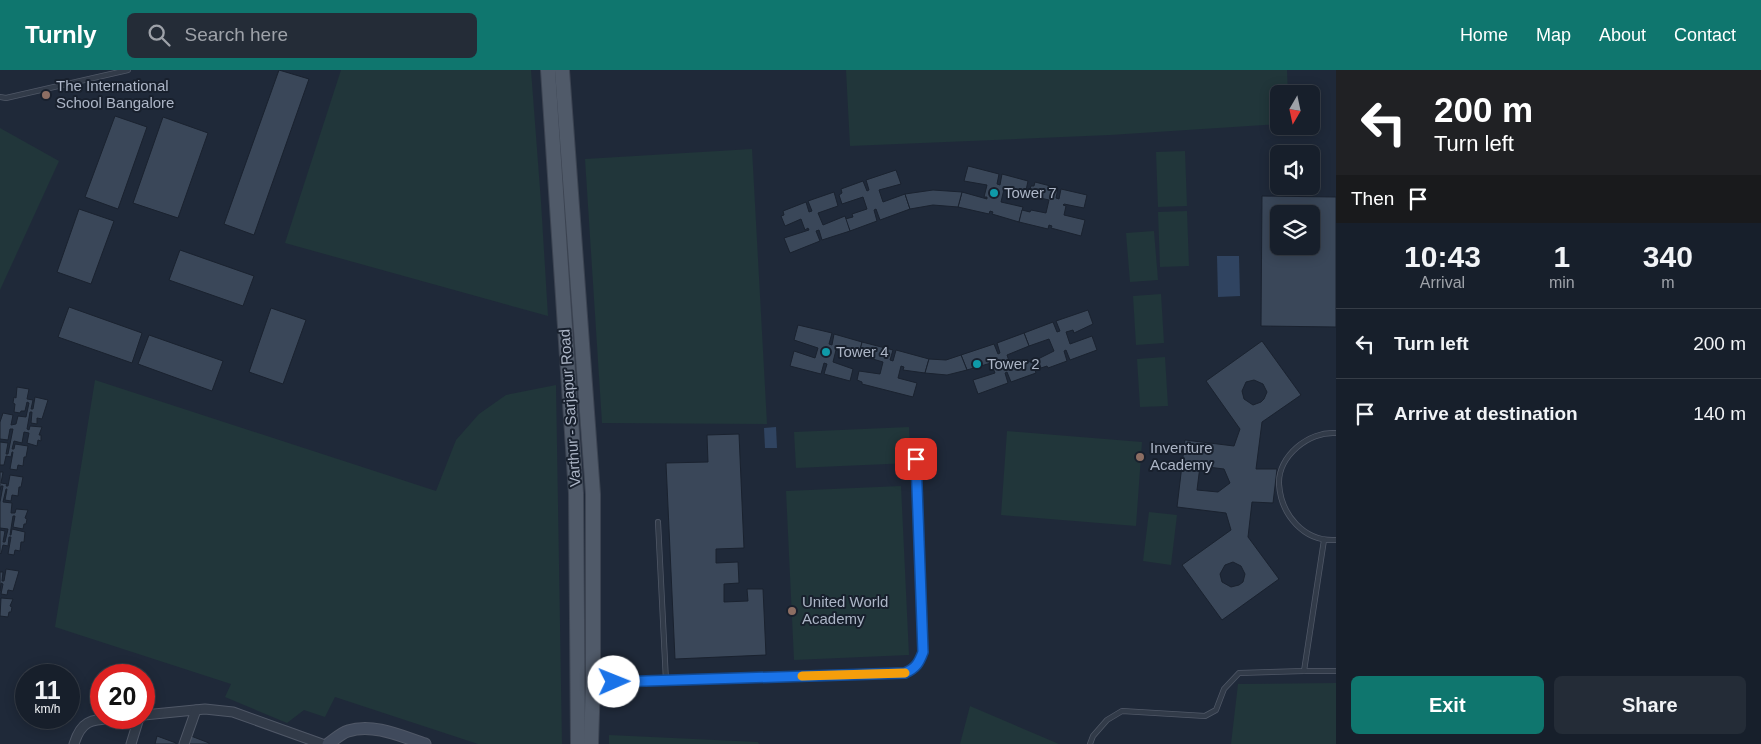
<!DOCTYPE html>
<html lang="en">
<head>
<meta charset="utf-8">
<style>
	body { margin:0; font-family:Helvetica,sans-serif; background:#242c37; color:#f1f3f6; height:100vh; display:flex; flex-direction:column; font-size:19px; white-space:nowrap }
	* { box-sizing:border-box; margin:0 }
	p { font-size:16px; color:#9ea2a9 }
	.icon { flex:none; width:28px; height:28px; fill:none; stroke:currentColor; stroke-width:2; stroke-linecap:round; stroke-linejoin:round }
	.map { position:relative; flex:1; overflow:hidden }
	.side { display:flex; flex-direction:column; background:#171f2b; width:425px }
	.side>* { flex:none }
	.top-card { background:#202124; color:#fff; overflow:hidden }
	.needle { width:32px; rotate:189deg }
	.tools { position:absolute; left:1270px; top:15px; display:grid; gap:10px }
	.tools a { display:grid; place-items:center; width:50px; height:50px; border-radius:8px; background:#171f2b; box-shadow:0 2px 12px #0003,0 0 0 1px #363d47; font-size:25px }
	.speed { position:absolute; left:15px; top:594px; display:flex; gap:10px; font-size:25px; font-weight:700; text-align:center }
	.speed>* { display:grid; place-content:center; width:65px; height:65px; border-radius:50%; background:#171f2b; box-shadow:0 2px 12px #0003,0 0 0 1px #363d47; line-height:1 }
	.speed small { font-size:12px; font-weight:400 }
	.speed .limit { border:8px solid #d22; background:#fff; color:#111 }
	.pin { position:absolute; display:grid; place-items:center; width:42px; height:42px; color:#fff; margin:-21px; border-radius:10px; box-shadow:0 2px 8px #0006 }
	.me { position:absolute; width:55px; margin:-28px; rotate:89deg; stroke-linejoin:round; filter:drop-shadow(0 0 4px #0008) }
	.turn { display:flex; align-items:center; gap:18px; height:105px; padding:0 15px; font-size:22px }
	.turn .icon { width:65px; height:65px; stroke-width:2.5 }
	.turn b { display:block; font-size:35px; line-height:42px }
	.then { display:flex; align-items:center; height:48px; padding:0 15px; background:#0003; gap:10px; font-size:19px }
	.eta { display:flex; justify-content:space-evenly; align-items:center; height:85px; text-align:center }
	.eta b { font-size:30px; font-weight:800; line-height:35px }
	.button { display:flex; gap:10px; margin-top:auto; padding:10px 15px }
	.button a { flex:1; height:58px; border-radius:8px; background:#0f766e; color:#fff; font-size:20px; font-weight:800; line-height:58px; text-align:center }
	.button a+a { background:#242c37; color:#f1f3f6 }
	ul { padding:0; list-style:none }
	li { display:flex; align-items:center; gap:15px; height:70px; padding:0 15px; border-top:1px solid #363d47 }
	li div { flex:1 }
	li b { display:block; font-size:19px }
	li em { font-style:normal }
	header { display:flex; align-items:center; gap:30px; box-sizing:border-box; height:70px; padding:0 25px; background:#0f766e; color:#fff }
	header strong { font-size:24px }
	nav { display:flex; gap:28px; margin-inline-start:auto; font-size:18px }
	.search { width:350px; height:45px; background:#242c37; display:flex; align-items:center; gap:12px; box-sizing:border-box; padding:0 18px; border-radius:8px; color:#9ea2a9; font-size:19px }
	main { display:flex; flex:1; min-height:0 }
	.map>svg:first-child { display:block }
</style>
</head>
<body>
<header>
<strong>Turnly</strong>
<div class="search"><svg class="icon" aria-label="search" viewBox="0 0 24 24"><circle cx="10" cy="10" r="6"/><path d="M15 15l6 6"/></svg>Search here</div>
<nav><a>Home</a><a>Map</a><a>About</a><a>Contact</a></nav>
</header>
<main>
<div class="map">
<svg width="1336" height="674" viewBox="0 0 1336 674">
	<rect width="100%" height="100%" fill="#1f2939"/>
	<g fill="#21363a">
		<path d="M341,0H531L541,132L548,246L285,173Z"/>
		<path d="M846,0H1287L1288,24H1279V54L1110,65L850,76Z"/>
		<path d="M0,58L59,91L0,220Z"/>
		<path d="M752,79L767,354L602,353L585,89Z"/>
		<path d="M1185,81L1187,136L1158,137L1156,82Z"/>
		<path d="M1187,141L1189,196L1160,197L1158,142Z"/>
		<path d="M1154,161L1158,210L1130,212L1126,163Z"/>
		<path d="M1161,224L1164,273L1136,275L1133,226Z"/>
		<path d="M1165,287L1168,336L1140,337L1137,289Z"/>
		<path d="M95,310L436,421L456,370L479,344L506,325L556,315L562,674H478L335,627L325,647L304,640L287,653L225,627L231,614L55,557Z"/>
		<path d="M909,357L911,393L796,398L794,362Z"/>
		<path d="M1007,361L1142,372L1136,456L1001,445Z"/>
		<path d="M901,416L909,585L794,590L786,421Z"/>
		<path d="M1149,442L1177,445L1171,495L1143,491Z"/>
		<path d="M1336,613V674H1231L1238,614Z"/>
		<path d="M970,636L1059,674H960Z"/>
		<path d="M609,665L758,672L759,674H609Z"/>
	</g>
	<g fill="#304461">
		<path d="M1217,186H1239L1240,226L1218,227Z"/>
		<path d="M776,357L777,378H765L764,358Z"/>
	</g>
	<g fill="#3a4759" stroke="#1a222f" fill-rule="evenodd">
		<path d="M279,0L309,9L254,165L224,154Z"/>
		<path d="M115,46L147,57L118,139L85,127Z"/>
		<path d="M163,47L208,63L178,148L133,133Z"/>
		<path d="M968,96L999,104L997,114L1000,115L1002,104L1028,111L1025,125L1004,119L1001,132L1023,137L1019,152L992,144L993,142L990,141L989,144L958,137L962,122L987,129V127H984L987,115L964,111Z"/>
		<path d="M896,100L901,114L879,120L883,132L905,124L910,139L880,150L876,139L874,140L877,151L850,161L845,149L853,147L852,144L867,139L863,127L842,134L839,125L842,123L841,119L863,111L867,121L869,120L866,110Z"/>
		<path d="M1035,112L1058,118L1056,128L1059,129L1061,119L1087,125L1084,138L1064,134L1063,135L1066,136L1064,145L1085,150L1081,166L1051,158L1052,156L1049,155L1048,159L1019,152L1022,140L1030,142L1031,140L1046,143L1049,130L1028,125L1031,116H1034Z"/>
		<path d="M933,120L962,122L958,137L933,135L910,139L905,124Z"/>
		<path d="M834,122L838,136L818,143L823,155L845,146L850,161L822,170L819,160L816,161L820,171L790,183L784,168L809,160L808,158L805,160L801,149L785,156L781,146L784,145L783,141L806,132L809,142L812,141L808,131Z"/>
		<path d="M1262,126L1336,127V257L1261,256ZM1279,144H1311V176H1279Z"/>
		<path d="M79,139L114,151L91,214L57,202Z"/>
		<path d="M180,180L254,206L243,236L169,210Z"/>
		<path d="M69,237L142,263L132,293L58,267Z"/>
		<path d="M271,238L306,250L283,314L249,302Z"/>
		<path d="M1088,240L1093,254L1074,263L1073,260L1066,262L1070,274L1092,266L1097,280L1070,290L1066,280L1064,281L1067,291L1048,298L1047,296L1041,298L1038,289L1054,281L1049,269L1029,276L1024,263L1053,252L1057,262L1060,261L1056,251Z"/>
		<path d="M798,255L832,263L829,274L832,275L834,264L862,272L859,285L836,280L833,292L853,299L850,311L824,304L827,294L824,293L821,304L790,296L794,281L815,288L818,278L794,270Z"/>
		<path d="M1024,263L1029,276L1007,285L1011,297L1032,291L1036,303L1011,312L1007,302L1005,303L1008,313L978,324L973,310L995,303L991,293L967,300L961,285L994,274L998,284L1000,283L997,273Z"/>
		<path d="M149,265L223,291L212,321L138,294Z"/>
		<path d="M1262,271L1301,325L1262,352L1256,399H1277L1273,433L1252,432L1248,467L1279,509L1222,550L1182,495L1231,460L1226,443L1177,437L1185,370L1234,376L1240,359L1206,311ZM1254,310L1263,314L1267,322L1264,329L1261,332L1253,335L1244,329L1242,321L1246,312ZM1200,396L1224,399L1230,413L1218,422L1197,420ZM1233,492L1241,496L1245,504L1243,512L1239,515L1231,517L1222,512L1220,504L1225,495Z"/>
		<path d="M862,272L893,280L890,290L893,291L896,280L929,289L925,303L903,300L904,297L901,296L898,308L917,313L913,327L862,314V312L857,310L859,301L880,304L883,292L859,285Z"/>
		<path d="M961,285L967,300L947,305L925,303L929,289L946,290Z"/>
		<path d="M17,317L29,319L27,329L33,330L31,339H33L35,327L48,330L42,349L37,348V354L31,353L32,342H30L27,359L29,360L30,356L42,357L39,365H41V371L38,370L37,376L27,373L29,363L24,362L22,373L14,371L12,379H14L15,374L28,376L26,387H24L23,396L18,395L17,400L10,399L13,382H12L11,387L6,386L4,395H0V372L8,373L6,384H8L13,359H10L8,370L0,369V352L3,343L13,345L11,355L16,354L18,346L26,347L29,333L27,332L25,341H21L20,343L14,342L15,334L13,333L14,327L16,328Z"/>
		<path d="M739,364L744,478L716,479V493L738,492L739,513L724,514V532L748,531L747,519H763L766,585L675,589L666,393L708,392L707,365Z"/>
		<path d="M0,402H3L1,413L7,414L6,416H8L10,405L23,407L21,417H19L18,426L12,425L11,431L5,430L7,419H6L3,432L12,433L11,443H15L16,439L28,440L25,448L27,449L26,454H24L23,459L13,457L15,446H13L10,465H11L12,459L25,462L24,472H21L20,481L15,480L14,485L8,484L11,467H9L8,476L3,475L1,484L0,483V460L5,461L3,472H5L8,459L0,458V432L3,416H1L0,420Z"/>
		<path d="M6,499L19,501L13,521L8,520L7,525L1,524L3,514L1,513L0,521V502H3L2,511H4Z"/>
		<path d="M1,528L13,529L10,536L12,537L11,542H9L8,547L0,546Z"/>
		<path d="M157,666L176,673V674H155Z"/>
		<path d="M191,666L209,673V674H188Z"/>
	</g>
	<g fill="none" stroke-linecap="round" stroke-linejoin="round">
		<defs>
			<g id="lane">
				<path d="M0,27L6,28L128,0"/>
				<path d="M1336,363C1309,361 1278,386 1279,414C1281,445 1304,472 1336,470"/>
				<path d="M658,452L666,611"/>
				<path d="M1304,601H1336"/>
				<path d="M594,611H666L905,603C916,598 919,593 923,582L916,389"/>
				<path d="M1090,674L1093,666L1107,650L1122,641L1205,646L1216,640L1224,619L1239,603L1304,601L1324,470"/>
			</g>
			<g id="street">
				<path d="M144,645L205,639L233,642L322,674"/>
				<path d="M74,674C82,648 93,650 118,648"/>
				<path d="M131,674L139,648"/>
				<path d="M184,674L196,640"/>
			</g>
			<path id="secondary" d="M328,674C334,670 341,663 348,661C373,653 401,666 425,674"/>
			<g id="primary">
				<path d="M548,0L576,423L578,674"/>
				<path d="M562,0L593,424V611L591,674"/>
			</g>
		</defs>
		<use href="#lane" stroke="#505867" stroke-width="6"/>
		<use href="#street" stroke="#505867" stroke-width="11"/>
		<use href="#secondary" stroke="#505867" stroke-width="13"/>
		<use href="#primary" stroke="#3c4452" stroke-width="16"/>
		<use href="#lane" stroke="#323b49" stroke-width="4.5"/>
		<use href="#street" stroke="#323b49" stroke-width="9"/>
		<use href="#secondary" stroke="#404a5c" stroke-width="11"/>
		<use href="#primary" stroke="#505a69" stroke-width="14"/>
	</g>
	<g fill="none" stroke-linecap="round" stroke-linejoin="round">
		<defs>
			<path id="route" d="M614,612L905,603C916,598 919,593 923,582L916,389"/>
		</defs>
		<use href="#route" stroke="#114b97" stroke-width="12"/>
		<use href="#route" stroke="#1a73e8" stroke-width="9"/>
		<path stroke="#f59e0b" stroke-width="9" d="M802,606L905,603"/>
	</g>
	<g fill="#8d6e63" stroke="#18202d" stroke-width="2">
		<circle cx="46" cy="25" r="5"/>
		<circle cx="1140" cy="387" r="5"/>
		<circle cx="792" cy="541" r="5"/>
	</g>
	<g fill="#0f9aa8" stroke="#18202d" stroke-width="2">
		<circle cx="994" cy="123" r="5"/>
		<circle cx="826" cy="282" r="5"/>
		<circle cx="977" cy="294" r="5"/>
	</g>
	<g text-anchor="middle" stroke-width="4" stroke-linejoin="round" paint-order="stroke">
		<g font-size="15" fill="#acb5c6" stroke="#18202d" text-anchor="start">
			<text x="56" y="21">The International<tspan x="56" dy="17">School Bangalore</tspan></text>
			<text x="1004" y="128">Tower 7</text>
			<text x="836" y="287">Tower 4</text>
			<text x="987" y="299">Tower 2</text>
			<text x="1150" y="383">Inventure<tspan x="1150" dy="17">Academy</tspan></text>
			<text x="802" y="537">United World<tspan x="802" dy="17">Academy</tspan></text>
		</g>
		<g font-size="15" fill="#acb5c6" stroke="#18202d">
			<text transform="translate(570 338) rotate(-94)" y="5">Varthur - Sarjapur Road</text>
		</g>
	</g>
</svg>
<div class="tools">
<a><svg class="needle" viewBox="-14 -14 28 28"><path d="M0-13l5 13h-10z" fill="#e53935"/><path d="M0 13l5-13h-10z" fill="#9ea2a9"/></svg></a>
<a><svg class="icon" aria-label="sound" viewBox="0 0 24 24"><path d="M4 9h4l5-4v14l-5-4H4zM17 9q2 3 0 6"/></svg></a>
<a><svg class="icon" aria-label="layers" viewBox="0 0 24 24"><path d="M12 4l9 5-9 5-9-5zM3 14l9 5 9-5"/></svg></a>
</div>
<div class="speed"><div>11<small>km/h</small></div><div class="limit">20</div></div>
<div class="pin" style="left:916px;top:389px;background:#d93025"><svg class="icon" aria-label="arrive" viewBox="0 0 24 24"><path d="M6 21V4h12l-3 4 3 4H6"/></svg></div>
<svg class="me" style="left:614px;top:612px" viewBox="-20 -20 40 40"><circle r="19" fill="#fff"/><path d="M0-13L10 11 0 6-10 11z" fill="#1a73e8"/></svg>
</div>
<section class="side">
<div class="top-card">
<div class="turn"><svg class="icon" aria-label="left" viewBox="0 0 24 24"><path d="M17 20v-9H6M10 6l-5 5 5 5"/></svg><div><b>200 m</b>Turn left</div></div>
<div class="then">Then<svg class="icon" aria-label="arrive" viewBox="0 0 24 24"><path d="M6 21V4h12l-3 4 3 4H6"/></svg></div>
</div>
<div class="eta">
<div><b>10:43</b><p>Arrival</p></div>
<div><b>1</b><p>min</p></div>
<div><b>340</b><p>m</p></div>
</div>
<ul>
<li><svg class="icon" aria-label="left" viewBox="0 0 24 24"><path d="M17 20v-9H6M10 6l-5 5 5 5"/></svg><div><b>Turn left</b></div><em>200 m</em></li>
<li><svg class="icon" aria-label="arrive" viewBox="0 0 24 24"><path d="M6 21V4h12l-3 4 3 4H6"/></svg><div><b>Arrive at destination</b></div><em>140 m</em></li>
</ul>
<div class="button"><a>Exit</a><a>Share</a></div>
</section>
</main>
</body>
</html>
